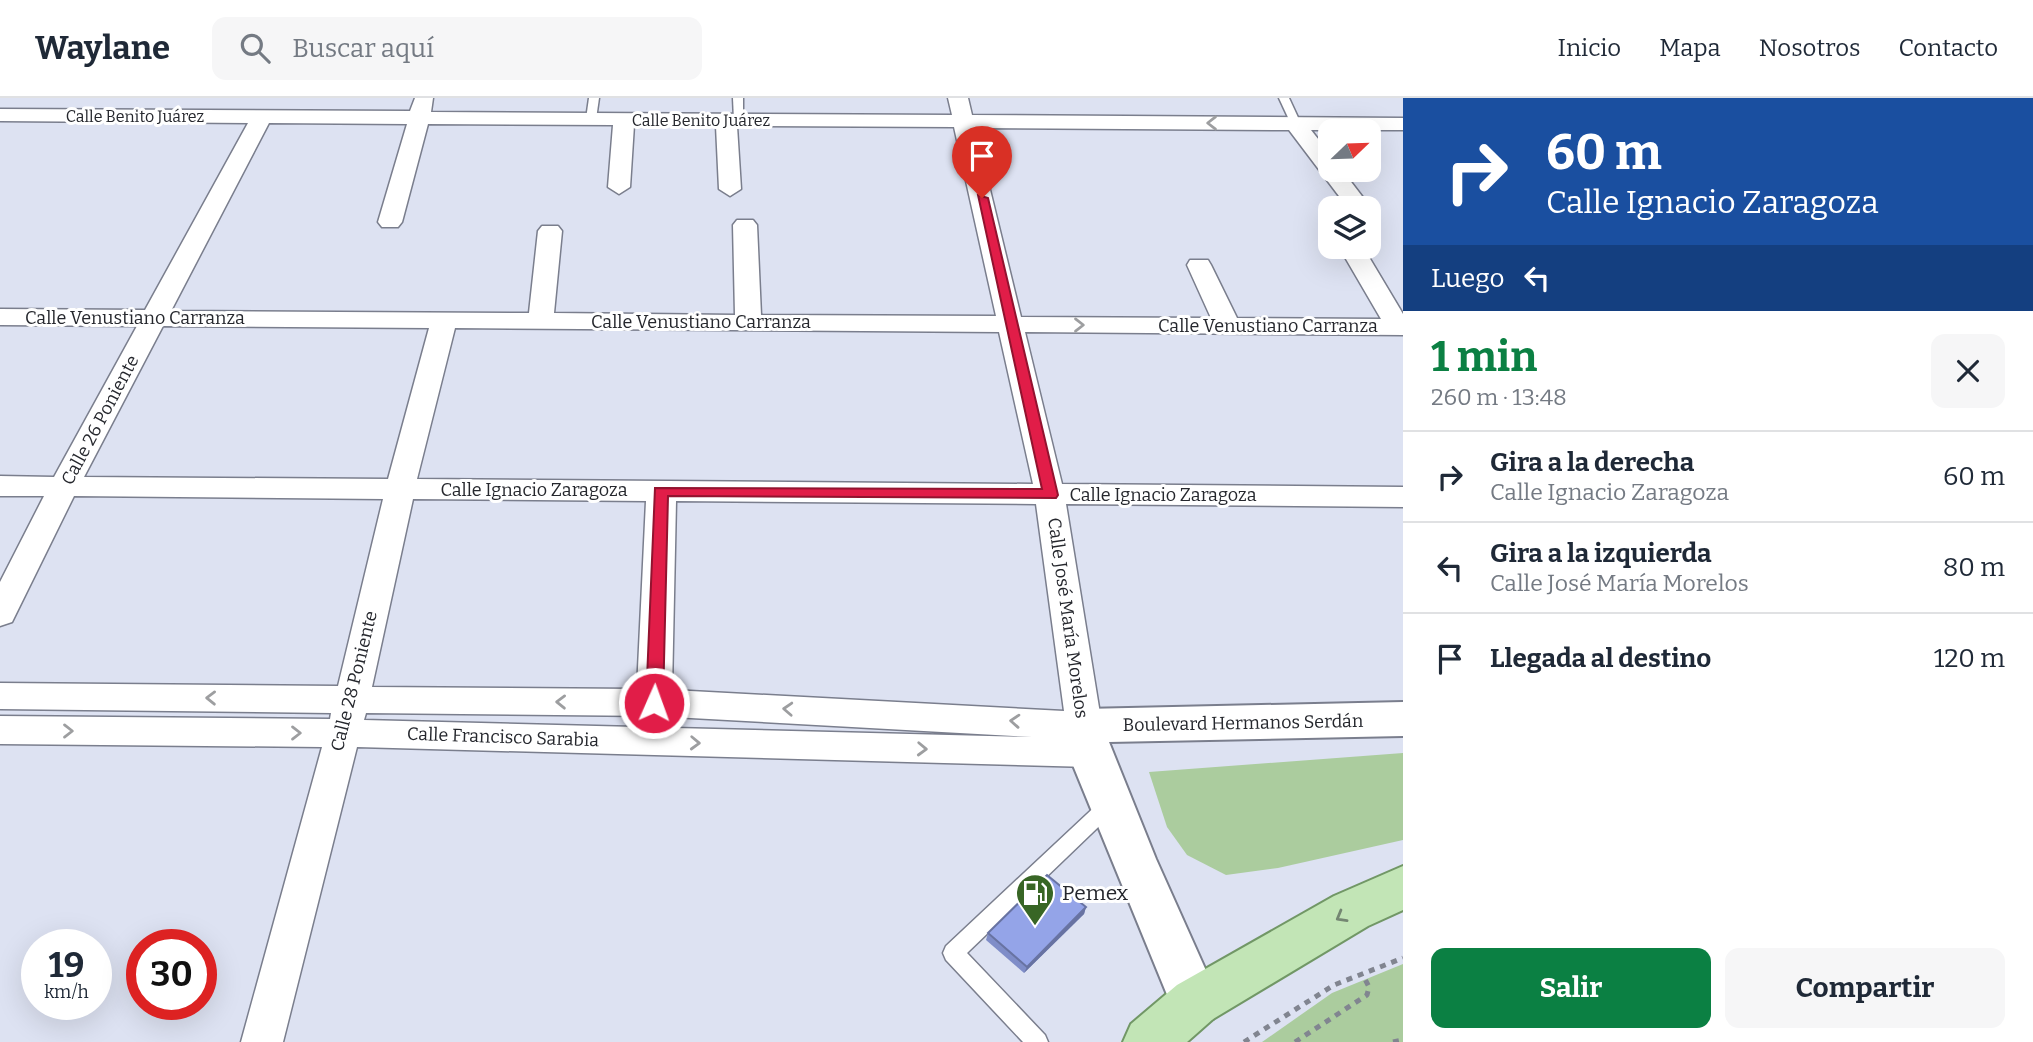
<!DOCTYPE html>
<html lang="es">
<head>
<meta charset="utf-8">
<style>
	body { margin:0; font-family:Bitter,serif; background:#f6f6f7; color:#1f2937; height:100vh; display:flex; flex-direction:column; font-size:26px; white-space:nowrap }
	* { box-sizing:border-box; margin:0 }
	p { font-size:23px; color:#747a83 }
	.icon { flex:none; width:38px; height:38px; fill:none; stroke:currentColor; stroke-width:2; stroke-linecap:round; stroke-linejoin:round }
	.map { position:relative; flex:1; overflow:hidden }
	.sheet { display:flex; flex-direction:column; background:#fff; width:630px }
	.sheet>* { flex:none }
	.banner { background:#1a4fa0; color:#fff; overflow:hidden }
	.needle { width:46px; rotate:67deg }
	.tools { position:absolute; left:1318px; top:21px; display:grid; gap:14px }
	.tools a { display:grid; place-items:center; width:63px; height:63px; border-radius:14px; background:#fff; box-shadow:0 7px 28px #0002; font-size:35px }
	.speed { position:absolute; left:21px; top:831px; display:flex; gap:14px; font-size:35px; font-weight:700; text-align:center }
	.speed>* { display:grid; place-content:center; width:91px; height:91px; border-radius:50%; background:#fff; box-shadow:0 7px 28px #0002; line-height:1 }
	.speed small { font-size:18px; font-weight:400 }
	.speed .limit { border:10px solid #d22; background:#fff; color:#111 }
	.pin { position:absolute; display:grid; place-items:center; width:60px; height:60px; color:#fff; margin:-72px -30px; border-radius:50% 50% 50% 0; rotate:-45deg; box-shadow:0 0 7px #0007 }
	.pin .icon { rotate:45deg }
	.me { position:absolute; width:77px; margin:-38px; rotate:2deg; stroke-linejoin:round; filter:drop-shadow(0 0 5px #0008) }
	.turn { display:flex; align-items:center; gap:24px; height:147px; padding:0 28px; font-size:32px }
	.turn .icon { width:91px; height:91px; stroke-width:2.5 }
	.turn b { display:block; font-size:49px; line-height:60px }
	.then { display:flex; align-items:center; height:66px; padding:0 28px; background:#0003; gap:14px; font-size:26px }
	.round { display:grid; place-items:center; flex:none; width:74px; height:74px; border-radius:14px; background:#f6f6f7 }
	.headline { display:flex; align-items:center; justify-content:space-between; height:119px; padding:0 28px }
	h1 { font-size:42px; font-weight:700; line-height:52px; color:#0b8043 }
	.primary-button { display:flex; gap:14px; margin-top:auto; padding:14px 28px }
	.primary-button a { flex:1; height:80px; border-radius:14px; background:#0b8043; color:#fff; font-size:28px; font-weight:700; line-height:80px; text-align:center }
	.primary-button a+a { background:#f6f6f7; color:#1f2937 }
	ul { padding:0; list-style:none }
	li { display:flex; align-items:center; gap:21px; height:91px; padding:0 28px; border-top:2px solid #e0e1e3 }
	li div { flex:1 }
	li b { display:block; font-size:26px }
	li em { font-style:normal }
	header { display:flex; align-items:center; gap:42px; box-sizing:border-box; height:98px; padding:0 35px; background:#fff; border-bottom:2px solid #e0e1e3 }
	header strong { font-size:33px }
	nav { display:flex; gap:38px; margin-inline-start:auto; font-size:24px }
	.search { width:490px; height:63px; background:#f6f6f7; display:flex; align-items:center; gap:18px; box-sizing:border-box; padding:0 24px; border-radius:14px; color:#747a83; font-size:26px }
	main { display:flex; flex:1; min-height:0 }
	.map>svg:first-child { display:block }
</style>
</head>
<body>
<header>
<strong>Waylane</strong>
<div class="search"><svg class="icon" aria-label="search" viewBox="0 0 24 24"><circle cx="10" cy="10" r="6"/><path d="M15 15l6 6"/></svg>Buscar aquí</div>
<nav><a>Inicio</a><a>Mapa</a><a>Nosotros</a><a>Contacto</a></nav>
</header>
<main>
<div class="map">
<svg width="1403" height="944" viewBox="0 0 1403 944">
	<rect width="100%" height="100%" fill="#dde2f2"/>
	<g fill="#abcc9e">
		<path d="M1403,655V742L1278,770L1226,777L1187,757L1167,729L1149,674Z"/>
		<path d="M1403,866V944H1262L1332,895Z"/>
	</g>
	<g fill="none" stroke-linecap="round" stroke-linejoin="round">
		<defs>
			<g id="service">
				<path d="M589,0H599L596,21L591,24L586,21Z"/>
				<path d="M733,0H743V24L734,22Z"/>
				<path d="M1279,0H1289L1301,26L1300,28H1292Z"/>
				<path d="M1109,699L1116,702L1118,707L1116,712L967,855L1045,937L1048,944H1023L946,862L943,855L946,848L1102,702Z"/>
			</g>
			<path id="minor" d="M415,0H433L431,14L952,17L948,0H968L972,17L1403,20V32H1311L1330,56V72H1342L1371,110L1368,114V110H1348L1289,32L975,30L1021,219L1211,220L1187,167L1190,162H1208L1211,167L1237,220L1381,221L1339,149H1363L1403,216V237L1025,234L1062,386L1403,389V409L1066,406L1102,628L1096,638L1088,641L1103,645L1108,655L1103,665L1090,669L357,649L283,944H241L322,649L0,646V618L330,621L331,615L0,611V585L338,588L383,401L74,398L12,524L0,528V484L44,398H0V378L54,379L137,228L0,227V211L145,212L248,25L0,23V11L410,13ZM269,25L407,26L378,124L382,129H398L402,124L428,26L613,27L608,89L619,96L630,89L634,27L716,28L719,91L730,98L741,91L737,28L954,29L996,218L761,217L757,127L753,122H737L733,127L735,217L554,215L562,133L558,128H542L538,133L529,215L171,213ZM163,228L429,230L388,381L84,379ZM455,230L999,234L1033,386L417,381ZM413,401L646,403L637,591L372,589ZM676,403L1036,406L1064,613L672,592ZM366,615L654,618L1032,639L364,622Z"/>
			<path id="tertiary" d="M1403,604V638L1109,644L1156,761L1220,904L1213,921L1195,928L1177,921L1068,655L1062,628L1069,616L1084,611Z"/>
			<path id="primary" d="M1403,768V812L1368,828L1213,921L1187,944H1123L1131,926L1177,887L1334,798Z"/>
		</defs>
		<use href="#service" stroke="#7a7e8d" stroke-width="3"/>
		<use href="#minor" stroke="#7a7e8d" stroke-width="3"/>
		<use href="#tertiary" stroke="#7a7e8d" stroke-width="4"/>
		<use href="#primary" stroke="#719766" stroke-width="4"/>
		<g stroke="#818590" stroke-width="5" stroke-dasharray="6 6" stroke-linecap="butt">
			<path d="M1244,944L1334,887L1403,860"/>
			<path d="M1295,944L1367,897L1369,889L1363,877"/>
			<path d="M1393,944L1403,942"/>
		</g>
		<use href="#service" fill="#fff" fill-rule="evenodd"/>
		<use href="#minor" fill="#fff" fill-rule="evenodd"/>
		<use href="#tertiary" fill="#fff" fill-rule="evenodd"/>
		<use href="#primary" fill="#c2e5b6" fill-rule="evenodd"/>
	</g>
	<path fill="#7f8dc8" d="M1086,809L1084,816L1024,875L986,842L988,835Z"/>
	<path fill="#6873a2" d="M1086,809L1084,816L1024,875L1027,869Z"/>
	<path fill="#94a4e8" stroke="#6873a2" stroke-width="2" d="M1047,777L1086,809L1027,869L988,835Z"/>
	<defs><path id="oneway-chevron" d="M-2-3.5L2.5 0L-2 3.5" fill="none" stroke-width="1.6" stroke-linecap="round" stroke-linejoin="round" transform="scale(1.75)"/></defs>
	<g stroke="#9d9ea0">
		<use href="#oneway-chevron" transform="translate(1212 25) rotate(-180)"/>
		<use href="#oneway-chevron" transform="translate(1079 227)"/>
		<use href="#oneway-chevron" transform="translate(211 600) rotate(-179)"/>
		<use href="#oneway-chevron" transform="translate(561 604) rotate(-179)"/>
		<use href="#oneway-chevron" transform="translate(788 611) rotate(-177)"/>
		<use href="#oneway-chevron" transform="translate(1015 623) rotate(-176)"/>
		<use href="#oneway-chevron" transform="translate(68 633)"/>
		<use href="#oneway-chevron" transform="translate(296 635)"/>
		<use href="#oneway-chevron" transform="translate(695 645) rotate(2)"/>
		<use href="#oneway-chevron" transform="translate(922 651) rotate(2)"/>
	</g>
	<use stroke="#748672" href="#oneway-chevron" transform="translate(1341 819) rotate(150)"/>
	<path fill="#e11d48" stroke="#92132f" stroke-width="2" d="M978,97L988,100L1058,397L1056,400L668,398L663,605L661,610H648L646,605L655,390L1042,391Z"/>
	<defs>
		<symbol id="fuel-pin" viewBox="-11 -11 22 30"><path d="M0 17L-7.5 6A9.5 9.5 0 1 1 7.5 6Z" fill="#386625" stroke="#fff"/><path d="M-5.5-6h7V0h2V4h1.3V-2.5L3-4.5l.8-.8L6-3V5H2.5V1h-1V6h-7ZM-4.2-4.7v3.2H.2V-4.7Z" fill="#fff"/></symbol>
	</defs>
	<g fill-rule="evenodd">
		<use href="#fuel-pin" x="1013" y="773" width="44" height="60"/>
	</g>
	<g text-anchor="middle" stroke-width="6" stroke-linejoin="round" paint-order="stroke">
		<g font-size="16" fill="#25272d" stroke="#fff">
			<text x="135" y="24">Calle Benito Juárez</text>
			<text x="701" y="28">Calle Benito Juárez</text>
		</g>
		<g font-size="18" fill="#25272d" stroke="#fff">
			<text x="135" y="226">Calle Venustiano Carranza</text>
			<text x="701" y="230">Calle Venustiano Carranza</text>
			<text x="1268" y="234">Calle Venustiano Carranza</text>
			<text transform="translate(100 322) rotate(-62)" y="6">Calle 26 Poniente</text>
			<text x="534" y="398">Calle Ignacio Zaragoza</text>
			<text x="1163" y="403">Calle Ignacio Zaragoza</text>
			<text transform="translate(1068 520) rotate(82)" y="6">Calle José María Morelos</text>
			<text transform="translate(354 583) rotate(-76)" y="6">Calle 28 Poniente</text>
			<text transform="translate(1243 625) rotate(-1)" y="6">Boulevard Hermanos Serdán</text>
			<text transform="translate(503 639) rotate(2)" y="6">Calle Francisco Sarabia</text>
		</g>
		<g font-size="21" fill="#25272d" stroke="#fff" text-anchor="start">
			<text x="1062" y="802">Pemex</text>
		</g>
	</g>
</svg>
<div class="tools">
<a><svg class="needle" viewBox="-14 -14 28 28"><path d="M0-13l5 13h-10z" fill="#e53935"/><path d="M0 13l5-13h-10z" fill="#747a83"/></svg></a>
<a><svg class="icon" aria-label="layers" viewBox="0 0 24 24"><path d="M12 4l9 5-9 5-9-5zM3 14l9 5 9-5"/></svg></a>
</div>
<div class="speed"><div>19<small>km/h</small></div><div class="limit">30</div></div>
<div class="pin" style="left:982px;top:100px;background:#d93025"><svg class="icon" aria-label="arrive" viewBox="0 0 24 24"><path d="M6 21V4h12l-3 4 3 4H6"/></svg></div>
<svg class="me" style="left:654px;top:605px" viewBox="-20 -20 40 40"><circle r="17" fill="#e11d48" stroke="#fff" stroke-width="3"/><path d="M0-11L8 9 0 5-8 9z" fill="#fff"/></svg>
</div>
<section class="sheet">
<div class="banner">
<div class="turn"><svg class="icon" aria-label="right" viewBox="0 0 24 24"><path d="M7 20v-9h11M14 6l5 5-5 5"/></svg><div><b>60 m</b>Calle Ignacio Zaragoza</div></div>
<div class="then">Luego<svg class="icon" aria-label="left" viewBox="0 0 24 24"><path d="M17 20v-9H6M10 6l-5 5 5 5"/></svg></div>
</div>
<div class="headline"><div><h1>1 min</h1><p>260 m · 13:48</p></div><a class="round"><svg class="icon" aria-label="close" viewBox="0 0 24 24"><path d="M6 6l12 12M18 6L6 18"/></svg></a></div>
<ul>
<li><svg class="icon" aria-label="right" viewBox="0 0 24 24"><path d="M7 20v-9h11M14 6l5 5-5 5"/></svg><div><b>Gira a la derecha</b><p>Calle Ignacio Zaragoza</p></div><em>60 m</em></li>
<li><svg class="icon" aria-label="left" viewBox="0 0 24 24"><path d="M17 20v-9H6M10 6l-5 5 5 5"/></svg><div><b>Gira a la izquierda</b><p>Calle José María Morelos</p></div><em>80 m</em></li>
<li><svg class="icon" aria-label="arrive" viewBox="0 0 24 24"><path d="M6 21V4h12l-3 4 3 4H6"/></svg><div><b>Llegada al destino</b></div><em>120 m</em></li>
</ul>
<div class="primary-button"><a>Salir</a><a>Compartir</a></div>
</section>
</main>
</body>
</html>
